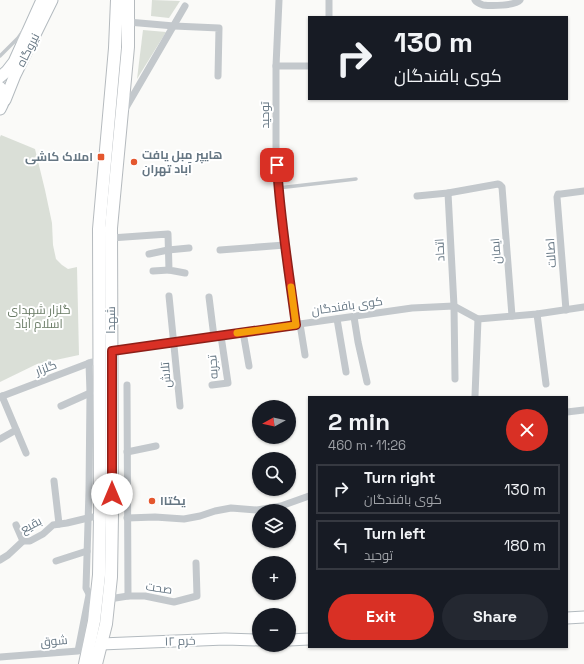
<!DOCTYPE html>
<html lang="en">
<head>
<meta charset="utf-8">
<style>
	body { margin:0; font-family:"Space Grotesk",Cairo,sans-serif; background:#242831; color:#f1f3f6; height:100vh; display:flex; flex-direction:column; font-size:15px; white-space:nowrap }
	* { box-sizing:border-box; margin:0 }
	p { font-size:13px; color:#9ea1a6 }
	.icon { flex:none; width:22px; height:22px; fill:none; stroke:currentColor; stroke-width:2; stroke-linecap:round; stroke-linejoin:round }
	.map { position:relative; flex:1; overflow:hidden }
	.panel { position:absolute; left:308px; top:396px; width:260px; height:252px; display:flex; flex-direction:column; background:#171b24; border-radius:0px; box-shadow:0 1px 3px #0004 }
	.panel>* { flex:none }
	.guide { position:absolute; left:308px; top:16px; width:260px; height:84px; border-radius:0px; box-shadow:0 1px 3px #0004; background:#171b24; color:#f1f3f6; overflow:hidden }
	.needle { width:26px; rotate:262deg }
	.tools { position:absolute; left:252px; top:400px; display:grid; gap:8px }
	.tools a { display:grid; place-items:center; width:44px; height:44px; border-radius:50%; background:#171b24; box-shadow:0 1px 3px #0004; font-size:20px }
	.pin { position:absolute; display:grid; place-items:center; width:34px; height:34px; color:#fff; margin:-17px; border-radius:8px; box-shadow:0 2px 6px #0006 }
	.me { position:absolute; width:44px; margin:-22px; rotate:0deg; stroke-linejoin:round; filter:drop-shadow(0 0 3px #0008) }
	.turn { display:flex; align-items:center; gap:14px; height:84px; padding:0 20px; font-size:18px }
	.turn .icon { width:52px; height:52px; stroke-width:2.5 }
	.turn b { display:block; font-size:28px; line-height:34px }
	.round { display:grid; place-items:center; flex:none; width:42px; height:42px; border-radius:21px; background:#242831 }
	.headline { display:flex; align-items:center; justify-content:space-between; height:68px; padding:0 20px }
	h1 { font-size:24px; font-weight:700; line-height:30px }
	.button { display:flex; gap:8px; margin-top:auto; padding:8px 20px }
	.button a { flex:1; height:46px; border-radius:24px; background:#d93025; color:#fff; font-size:16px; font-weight:700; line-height:46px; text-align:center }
	.button a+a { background:#242831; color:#f1f3f6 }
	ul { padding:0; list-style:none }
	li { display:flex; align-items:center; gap:12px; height:50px; margin:0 8px 6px; padding:0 12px; border:2px solid #363941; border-radius:0px }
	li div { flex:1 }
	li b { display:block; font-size:15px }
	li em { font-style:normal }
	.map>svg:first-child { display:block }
</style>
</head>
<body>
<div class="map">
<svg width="584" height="664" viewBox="0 0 584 664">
	<rect width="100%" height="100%" fill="#fafaf8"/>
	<g fill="#dadfd7">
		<path d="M152,0L180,1L169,18L151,16Z"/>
		<path d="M143,30L166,32L137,79Z"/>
		<path d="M1,135L35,149L45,190L52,223L53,245L56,259L62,265L68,269L77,267L79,355L37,364L0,382V137Z"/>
	</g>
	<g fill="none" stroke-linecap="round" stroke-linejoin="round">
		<defs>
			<g id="secondary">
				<path d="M0,77L7,71L14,62L42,0"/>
				<path d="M0,87C6,97 5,100 0,109"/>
				<path d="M5,100L15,75L52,0"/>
				<path d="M567,618L584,617"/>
				<path d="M289,640L309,639"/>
				<path d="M101,644L225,639L259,640"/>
			</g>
			<g id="primary">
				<path d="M85,664L94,621L99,575L100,515L99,229L115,48L117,0"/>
				<path d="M96,664L106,624L111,577L112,515L111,228L128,47V0"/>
			</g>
		</defs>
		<use href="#secondary" stroke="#b3babf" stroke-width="13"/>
		<use href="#primary" stroke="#b5babe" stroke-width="14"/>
		<g stroke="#c3c8cc" stroke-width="3.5">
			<path d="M0,56L18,38L23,31"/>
			<path d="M278,188L356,179"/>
		</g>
		<g stroke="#c3c8cc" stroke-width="7">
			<path d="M279,0L276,66V154L278,188L285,245L296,325"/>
			<path d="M475,0C477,3 480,4 483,5C491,6 515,6 520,0"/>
			<path d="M329,17V0"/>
			<path d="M128,22L174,26L219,28L218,76"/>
			<path d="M276,66H309"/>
			<path d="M124,111L185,6"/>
			<path d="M448,193L454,306L455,379"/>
			<path d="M417,196L448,193L498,184L500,185L502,187L512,316"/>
			<path d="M111,238L168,234L169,270L185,273"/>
			<path d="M220,250L285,245"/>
			<path d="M149,254L168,250L189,248"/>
			<path d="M153,271L169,270"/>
			<path d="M169,296L180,406"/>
			<path d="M209,297L214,337"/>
			<path d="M566,310L557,197L558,194H561L584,191"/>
			<path d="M537,314L546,384"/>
			<path d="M354,317L358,342L367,382"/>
			<path d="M337,319L346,372"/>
			<path d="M300,324L305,355"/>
			<path d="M243,332L249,366"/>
			<path d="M111,351L412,308L454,306L478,319L537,314L584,307"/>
			<path d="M89,363L90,393L89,491L86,588L95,605"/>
			<path d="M127,385L128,596"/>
			<path d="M212,385L228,383L221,336"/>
			<path d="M2,396L26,453"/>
			<path d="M475,396L478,319"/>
			<path d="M0,397L92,362"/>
			<path d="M61,406L90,393"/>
			<path d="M567,412L584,410"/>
			<path d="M0,439L16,430"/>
			<path d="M127,452L156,446"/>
			<path d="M54,481L59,524"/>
			<path d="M127,518L155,517L184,519L200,516L215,511L231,508L257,510L281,506L309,496"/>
			<path d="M16,525L23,541"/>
			<path d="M0,560L8,555L23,541H30L43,534L53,525L67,523L92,517"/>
			<path d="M56,561L87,551"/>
			<path d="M109,599L128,596H145L174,602L197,596L196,563"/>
			<path d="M0,657L78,651L89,595"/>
		</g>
		<use href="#secondary" stroke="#fff" stroke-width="11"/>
		<use href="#primary" stroke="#fff" stroke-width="12"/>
	</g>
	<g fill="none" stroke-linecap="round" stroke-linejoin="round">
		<defs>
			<path id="route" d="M112,494V351L296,325C289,272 280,219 277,165"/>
		</defs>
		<use href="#route" stroke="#8d1f18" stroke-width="10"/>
		<use href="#route" stroke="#d93025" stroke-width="7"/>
		<path stroke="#f59e0b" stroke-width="7" d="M237,333L296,325L291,287"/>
	</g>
	<g fill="#e4572e" stroke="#fff" stroke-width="1.5">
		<rect x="97" y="153" width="8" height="8" rx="2"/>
		<circle cx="134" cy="162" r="4"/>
		<circle cx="152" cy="501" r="4"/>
	</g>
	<g text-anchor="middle" stroke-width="4" stroke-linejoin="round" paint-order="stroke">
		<g font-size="12" fill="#657683" stroke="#fff">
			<text transform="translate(28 50) rotate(-63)" y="4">نیروگاه</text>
			<text transform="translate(265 115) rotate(-90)" y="4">توحید</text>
			<text transform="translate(440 250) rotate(-93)" y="4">اتحاد</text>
			<text transform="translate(496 251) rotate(-95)" y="4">ایمان</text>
			<text transform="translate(551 253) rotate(-94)" y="4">اصالت</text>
			<text transform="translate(347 306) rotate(-8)" y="4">کوی بافندگان</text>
			<text transform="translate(111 320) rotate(-90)" y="4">شهدا</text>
			<text transform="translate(213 367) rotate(-94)" y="4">تجربه</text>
			<text transform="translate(46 368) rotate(-20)" y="4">گلزار</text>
			<text transform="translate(166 375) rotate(-95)" y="4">تلاش</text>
			<text transform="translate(31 525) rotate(-28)" y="4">بقیع</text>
			<text transform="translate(159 588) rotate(8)" y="4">صحت</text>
			<text transform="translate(54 641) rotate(-5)" y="4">شوق</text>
			<text transform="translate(180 641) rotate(-2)" y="4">خرم ۱۲</text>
		</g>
		<g font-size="12" font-weight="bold" fill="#657683" stroke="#fff" text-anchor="start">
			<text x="142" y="159">هایپر مبل یافت<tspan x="142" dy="14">آباد تهران</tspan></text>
			<text x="93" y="161" text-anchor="end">املاک کاشی</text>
			<text x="160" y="505">یکتاا</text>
		</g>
		<g font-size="12" fill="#687a64" stroke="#fff">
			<text x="39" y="314">گلزار شهدای<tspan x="39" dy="14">اسلام آباد</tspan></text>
		</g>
	</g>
</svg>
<div class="tools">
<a><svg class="needle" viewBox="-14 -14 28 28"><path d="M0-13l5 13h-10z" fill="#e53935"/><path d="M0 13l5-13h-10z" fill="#9ea1a6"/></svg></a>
<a><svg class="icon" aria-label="search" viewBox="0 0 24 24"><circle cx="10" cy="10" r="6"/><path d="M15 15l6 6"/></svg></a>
<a><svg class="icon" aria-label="layers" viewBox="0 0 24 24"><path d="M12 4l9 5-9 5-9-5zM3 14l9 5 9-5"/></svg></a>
<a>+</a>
<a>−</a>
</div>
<div class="pin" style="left:277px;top:165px;background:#d93025"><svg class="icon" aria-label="arrive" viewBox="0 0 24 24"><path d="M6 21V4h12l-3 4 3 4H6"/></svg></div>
<svg class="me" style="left:112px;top:494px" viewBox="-20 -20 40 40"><circle r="19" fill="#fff"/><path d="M0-13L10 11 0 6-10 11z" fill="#d93025"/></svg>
<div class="guide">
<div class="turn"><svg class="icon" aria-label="right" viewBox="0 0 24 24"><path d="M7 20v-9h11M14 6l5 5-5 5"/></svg><div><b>130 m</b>کوی بافندگان</div></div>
</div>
<section class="panel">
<div class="headline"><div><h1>2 min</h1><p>460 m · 11:26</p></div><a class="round" style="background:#d93025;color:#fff"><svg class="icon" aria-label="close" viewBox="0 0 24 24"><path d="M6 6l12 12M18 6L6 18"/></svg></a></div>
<ul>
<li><svg class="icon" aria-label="right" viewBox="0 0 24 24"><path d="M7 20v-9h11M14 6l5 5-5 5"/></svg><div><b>Turn right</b><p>کوی بافندگان</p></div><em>130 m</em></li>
<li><svg class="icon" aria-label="left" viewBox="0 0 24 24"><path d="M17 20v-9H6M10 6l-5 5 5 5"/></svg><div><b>Turn left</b><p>توحید</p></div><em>180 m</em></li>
</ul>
<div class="button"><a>Exit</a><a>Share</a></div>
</section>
</div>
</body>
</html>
